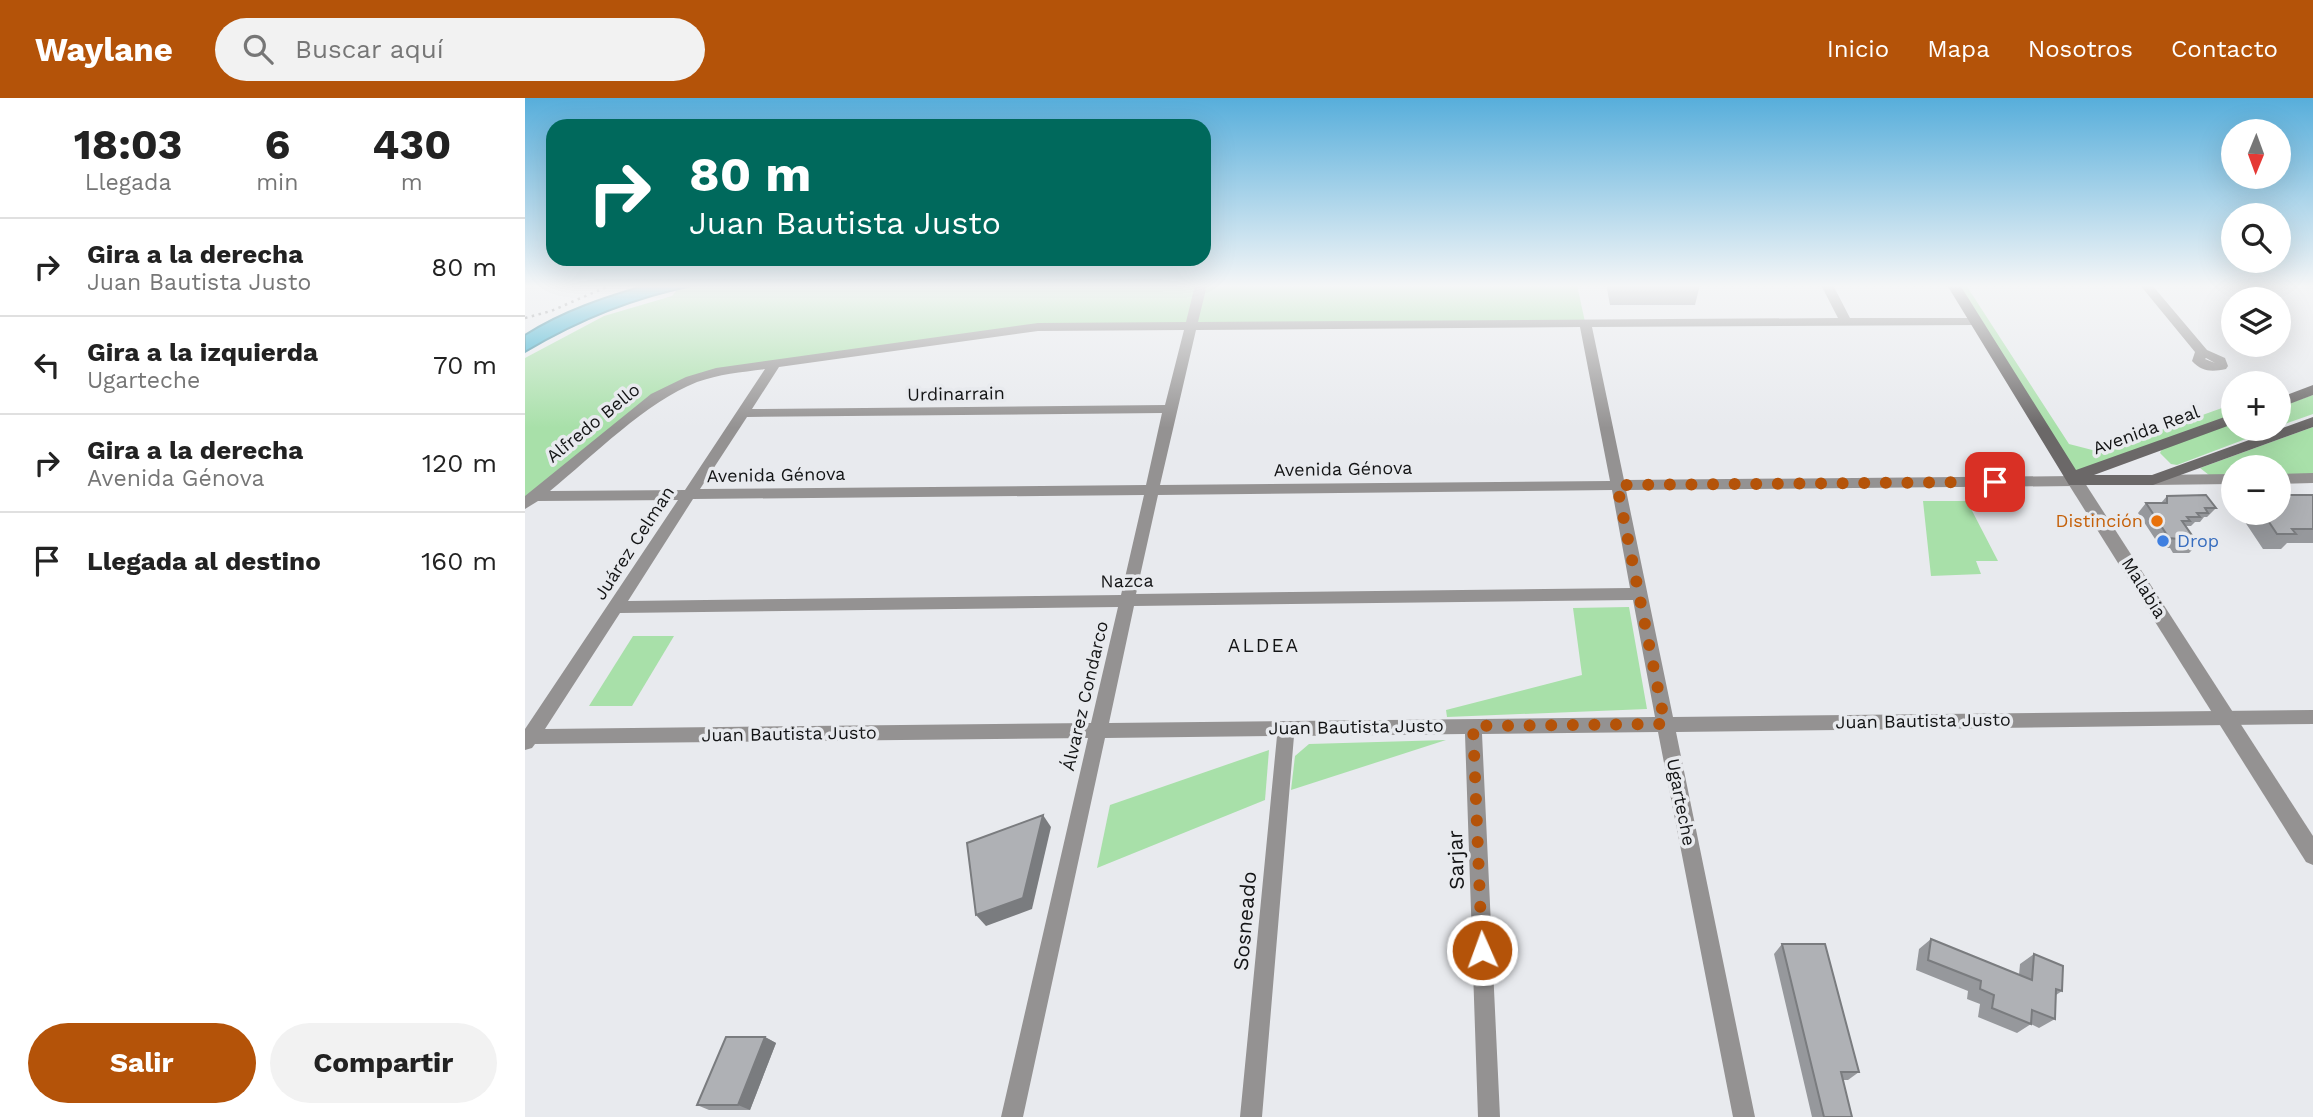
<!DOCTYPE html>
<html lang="es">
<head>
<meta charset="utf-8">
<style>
	body { margin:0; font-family:"Work Sans",sans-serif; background:#f2f2f2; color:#222; height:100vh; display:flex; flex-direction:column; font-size:26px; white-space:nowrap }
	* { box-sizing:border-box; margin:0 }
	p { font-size:23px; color:#767676 }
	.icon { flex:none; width:38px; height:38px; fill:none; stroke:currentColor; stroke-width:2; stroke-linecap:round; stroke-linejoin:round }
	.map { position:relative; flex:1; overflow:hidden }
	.side { display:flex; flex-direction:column; background:#fff; width:525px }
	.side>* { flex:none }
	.hud { position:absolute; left:21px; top:21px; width:665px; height:147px; border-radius:21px; box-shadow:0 7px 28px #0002; background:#00695c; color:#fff; overflow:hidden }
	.needle { width:46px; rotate:181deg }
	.buttons { position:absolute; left:1696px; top:21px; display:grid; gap:14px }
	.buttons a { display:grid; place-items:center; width:70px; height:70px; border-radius:50%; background:#fff; box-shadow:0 7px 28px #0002; font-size:35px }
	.pin { position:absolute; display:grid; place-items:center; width:60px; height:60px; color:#fff; margin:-30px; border-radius:14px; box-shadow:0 4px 10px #0006 }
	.me { position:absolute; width:77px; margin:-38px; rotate:358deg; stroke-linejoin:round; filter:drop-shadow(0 0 5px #0008) }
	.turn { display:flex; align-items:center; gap:24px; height:147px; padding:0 28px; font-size:32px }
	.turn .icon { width:91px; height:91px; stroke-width:2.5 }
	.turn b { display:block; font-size:49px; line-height:60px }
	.eta { display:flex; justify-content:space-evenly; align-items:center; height:119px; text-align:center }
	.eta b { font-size:42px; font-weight:700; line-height:49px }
	.button { display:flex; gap:14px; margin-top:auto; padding:14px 28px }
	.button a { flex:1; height:80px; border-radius:42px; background:#b45309; color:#fff; font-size:28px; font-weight:700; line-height:80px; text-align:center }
	.button a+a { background:#f2f2f2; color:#222 }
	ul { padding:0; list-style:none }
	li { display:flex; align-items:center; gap:21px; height:98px; padding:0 28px; border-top:2px solid #e0e0e0 }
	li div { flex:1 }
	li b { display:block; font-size:26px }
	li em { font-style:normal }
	header { display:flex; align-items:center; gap:42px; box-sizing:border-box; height:98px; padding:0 35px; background:#b45309; color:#fff }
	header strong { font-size:33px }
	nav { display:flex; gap:38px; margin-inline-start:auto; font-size:24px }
	.search { width:490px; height:63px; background:#f2f2f2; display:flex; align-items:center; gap:18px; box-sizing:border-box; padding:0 24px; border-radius:38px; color:#767676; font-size:26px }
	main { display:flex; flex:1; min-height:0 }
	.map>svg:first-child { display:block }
</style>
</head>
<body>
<header>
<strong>Waylane</strong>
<div class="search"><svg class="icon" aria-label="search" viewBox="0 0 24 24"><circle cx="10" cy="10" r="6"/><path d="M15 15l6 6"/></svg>Buscar aquí</div>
<nav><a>Inicio</a><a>Mapa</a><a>Nosotros</a><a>Contacto</a></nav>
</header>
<main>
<section class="side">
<div class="eta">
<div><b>18:03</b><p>Llegada</p></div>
<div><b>6</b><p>min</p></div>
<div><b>430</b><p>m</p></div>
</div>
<ul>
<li><svg class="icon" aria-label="right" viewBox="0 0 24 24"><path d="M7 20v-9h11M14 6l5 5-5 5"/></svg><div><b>Gira a la derecha</b><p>Juan Bautista Justo</p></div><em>80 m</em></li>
<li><svg class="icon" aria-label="left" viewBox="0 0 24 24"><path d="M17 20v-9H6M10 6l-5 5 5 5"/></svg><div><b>Gira a la izquierda</b><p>Ugarteche</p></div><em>70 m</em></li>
<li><svg class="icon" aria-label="right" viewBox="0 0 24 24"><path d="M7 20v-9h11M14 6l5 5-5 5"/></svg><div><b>Gira a la derecha</b><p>Avenida Génova</p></div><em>120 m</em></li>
<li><svg class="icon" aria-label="arrive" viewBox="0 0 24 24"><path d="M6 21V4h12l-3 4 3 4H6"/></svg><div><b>Llegada al destino</b></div><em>160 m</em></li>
</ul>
<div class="button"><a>Salir</a><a>Compartir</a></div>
</section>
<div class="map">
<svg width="1788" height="1019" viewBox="0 0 1788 1019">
	<rect width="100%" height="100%" fill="#e8eaee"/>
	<g fill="#a8e0a9">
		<path d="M156,187H1052L1060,224L513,229L195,273L131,299L0,406V260L79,218L147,198Z"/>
		<path d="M1441,187L1544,346L1575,354L1708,306V321L1548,379L1428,188Z"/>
		<path d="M1788,297V316L1754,328V309Z"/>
		<path d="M1708,325V331H1747L1652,367L1646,366L1635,355L1637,351Z"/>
		<path d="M1788,329V376L1754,377V369H1708V377H1684L1675,370Z"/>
		<path d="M1398,403H1442L1473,463H1451L1456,476L1406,478Z"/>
		<path d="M1104,509L1122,611L922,619L921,612L1057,577L1048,510Z"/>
		<path d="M108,538H149L107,608H64Z"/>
		<path d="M921,642L766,692L770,658L784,646Z"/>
		<path d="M744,652L740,702L572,770L585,707Z"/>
	</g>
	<path fill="#1da5c8" stroke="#1a7a92" stroke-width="2" d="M121,187H172C111,199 53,222 0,254V237C37,213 80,199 121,187Z"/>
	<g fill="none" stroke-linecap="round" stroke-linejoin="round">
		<path stroke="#7b7c7f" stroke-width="2.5" stroke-dasharray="2.5 4.5" stroke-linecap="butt" d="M0,220L26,213L86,187"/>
		<g fill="#949292" fill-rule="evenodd">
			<path d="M670,187H682L673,224L1313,220L1296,187H1308L1325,220H1454V226L1450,227L1067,229L1099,382L1550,378L1557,383L1550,388L1101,392L1148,619L1788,612V626L1151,634L1230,1019H1208L1133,634L957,636L975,1019H953L940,636L769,638L737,1019H715L752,638L580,640L498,1019H476L563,640L10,646L7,650L0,652V631L153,402L13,403L0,411V398L126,296L161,279L191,270L513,225L661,224ZM1055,229L1085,383L635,387L671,232ZM659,232L640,307L227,311L254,269L513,233ZM240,271L160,392L25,393C68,358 121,304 172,284C194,276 217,274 240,271ZM637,315L621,387L175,391L222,319ZM1087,392L1105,490L611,496L633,397ZM619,397L596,497L103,503L168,401ZM1108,502L1130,619L584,625L609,508ZM593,509L566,625L20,631L95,515Z"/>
			<path d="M1615,187H1627L1682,252L1700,260L1703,268L1701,271C1687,274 1677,274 1667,263L1670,254ZM1681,260L1690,265L1680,261Z"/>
			<path d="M1788,375V385L1754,386V376Z"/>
			<path d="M1708,376V386L1628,387L1621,382L1628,377Z"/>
		</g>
		<path fill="#949292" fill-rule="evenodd" d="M1550,378L1556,379L1788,738V767L1781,764L1544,387L1542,383L1544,379Z"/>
		<g fill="#6b6868" fill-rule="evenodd">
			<path d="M1422,187H1435L1551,372L1708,316V326L1569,377H1627L1788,319V329L1628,387H1544Z"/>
			<path d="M1788,287V297L1754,310V300Z"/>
		</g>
	</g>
	<g fill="#96989c">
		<path d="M1082,187H1175L1170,207H1085L1082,191Z"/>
		<path d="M1788,397V445H1762L1756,451H1738L1714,415H1754Z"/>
		<path d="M1642,398L1691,410L1682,419H1679L1675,424H1670L1666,428H1661L1673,446L1664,455H1648L1645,450H1636L1613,415L1621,405H1636Z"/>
		<path d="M1406,841L1494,877L1495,866L1509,856L1537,893L1531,897L1530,921L1514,930L1506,926L1492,935L1453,919L1455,906L1442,901L1443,893L1391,872L1394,851Z"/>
		<path d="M1257,846L1334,974L1323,982H1318L1327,1019H1287L1249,856Z"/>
		<path d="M240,939L251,945L225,1012H184L172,1007Z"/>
	</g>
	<g fill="#7a7c7f">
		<path d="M518,717L526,729L507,811L461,828L451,817Z"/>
		<path d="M240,939L251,945L225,1012L213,1007Z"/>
	</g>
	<g fill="#afb1b5" stroke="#7a7c7f" stroke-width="2">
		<path d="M1681,397L1691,410H1680L1683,415H1672L1675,419H1662L1665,423H1657L1673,446H1656L1653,441L1644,440L1621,405H1642V398Z"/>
		<path d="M1754,397H1788V431H1767L1771,436H1752L1738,415H1754Z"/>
		<path d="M518,717L498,800L451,817L442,745Z"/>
		<path d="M1406,841L1507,882L1509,856L1538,868L1537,893L1531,891L1530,921L1507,912L1506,926L1467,910L1469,897L1455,891L1456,883L1403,862Z"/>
		<path d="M1257,846H1300L1334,974H1316L1327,1019H1299Z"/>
		<path d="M201,939H240L213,1007H172Z"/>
	</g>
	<linearGradient id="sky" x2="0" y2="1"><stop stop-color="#57aedb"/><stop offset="0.57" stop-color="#f5f6f7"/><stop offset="1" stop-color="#f5f6f7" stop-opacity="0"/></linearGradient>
	<rect width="1788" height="330" fill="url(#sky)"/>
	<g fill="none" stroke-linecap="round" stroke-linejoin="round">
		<path stroke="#b45309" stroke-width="12" stroke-dasharray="0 21.6" d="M957,852L948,628L1140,626L1092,387L1470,384"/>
	</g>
	<circle fill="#e8710a" stroke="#e8eaee" stroke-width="2.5" cx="1632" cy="423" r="7"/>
	<circle fill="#3f7fe0" stroke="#e8eaee" stroke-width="2.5" cx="1638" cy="443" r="7"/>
	<g text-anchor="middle" stroke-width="7" stroke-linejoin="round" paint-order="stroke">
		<g font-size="18" fill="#131415" stroke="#e8eaee">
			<text transform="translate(431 296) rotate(-1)" y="6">Urdinarrain</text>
			<text transform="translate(68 325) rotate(-39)" y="6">Alfredo Bello</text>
			<text transform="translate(1621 332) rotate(-20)" y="6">Avenida Real</text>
			<text transform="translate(818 371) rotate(-1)" y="6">Avenida Génova</text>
			<text transform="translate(251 377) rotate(-1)" y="6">Avenida Génova</text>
			<text transform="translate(109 445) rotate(-57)" y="6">Juárez Celman</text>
			<text transform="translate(602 483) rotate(-1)" y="6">Nazca</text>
			<text transform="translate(1619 490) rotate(58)" y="6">Malabia</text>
			<text transform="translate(560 598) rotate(-77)" y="6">Álvarez Condarco</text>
			<text transform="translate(1398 623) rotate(-1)" y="6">Juan Bautista Justo</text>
			<text transform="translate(831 629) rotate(-1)" y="6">Juan Bautista Justo</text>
			<text transform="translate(264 636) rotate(-1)" y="6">Juan Bautista Justo</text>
			<text transform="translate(1156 704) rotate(79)" y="6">Ugarteche</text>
		</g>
		<g font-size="18" fill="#c56008" stroke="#e8eaee" text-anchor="end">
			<text x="1618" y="429">Distinción</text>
		</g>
		<g font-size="18" fill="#366cbe" stroke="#e8eaee" text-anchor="start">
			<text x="1652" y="449">Drop</text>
		</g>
		<g font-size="19" letter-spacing="2" fill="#131415" stroke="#e8eaee">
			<text x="739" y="554">ALDEA</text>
		</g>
		<g font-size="21" fill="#131415" stroke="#e8eaee">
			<text transform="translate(931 762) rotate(-92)" y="7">Sarjar</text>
			<text transform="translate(720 823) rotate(-85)" y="7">Sosneado</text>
		</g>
	</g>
</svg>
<div class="buttons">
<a><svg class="needle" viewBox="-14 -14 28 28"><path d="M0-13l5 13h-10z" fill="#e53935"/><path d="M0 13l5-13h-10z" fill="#767676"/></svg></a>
<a><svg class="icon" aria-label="search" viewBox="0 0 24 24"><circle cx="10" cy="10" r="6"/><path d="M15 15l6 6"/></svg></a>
<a><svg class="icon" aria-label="layers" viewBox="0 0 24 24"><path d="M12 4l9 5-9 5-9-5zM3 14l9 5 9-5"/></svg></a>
<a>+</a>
<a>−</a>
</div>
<div class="pin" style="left:1470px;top:384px;background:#d93025"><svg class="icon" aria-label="arrive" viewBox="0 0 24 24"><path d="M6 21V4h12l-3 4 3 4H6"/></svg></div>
<svg class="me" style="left:957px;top:852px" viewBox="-20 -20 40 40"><circle r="17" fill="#b45309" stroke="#fff" stroke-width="3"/><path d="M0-11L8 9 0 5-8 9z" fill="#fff"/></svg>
<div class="hud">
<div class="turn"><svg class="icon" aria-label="right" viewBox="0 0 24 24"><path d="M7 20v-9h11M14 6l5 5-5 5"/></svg><div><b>80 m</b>Juan Bautista Justo</div></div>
</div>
</div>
</main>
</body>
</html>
